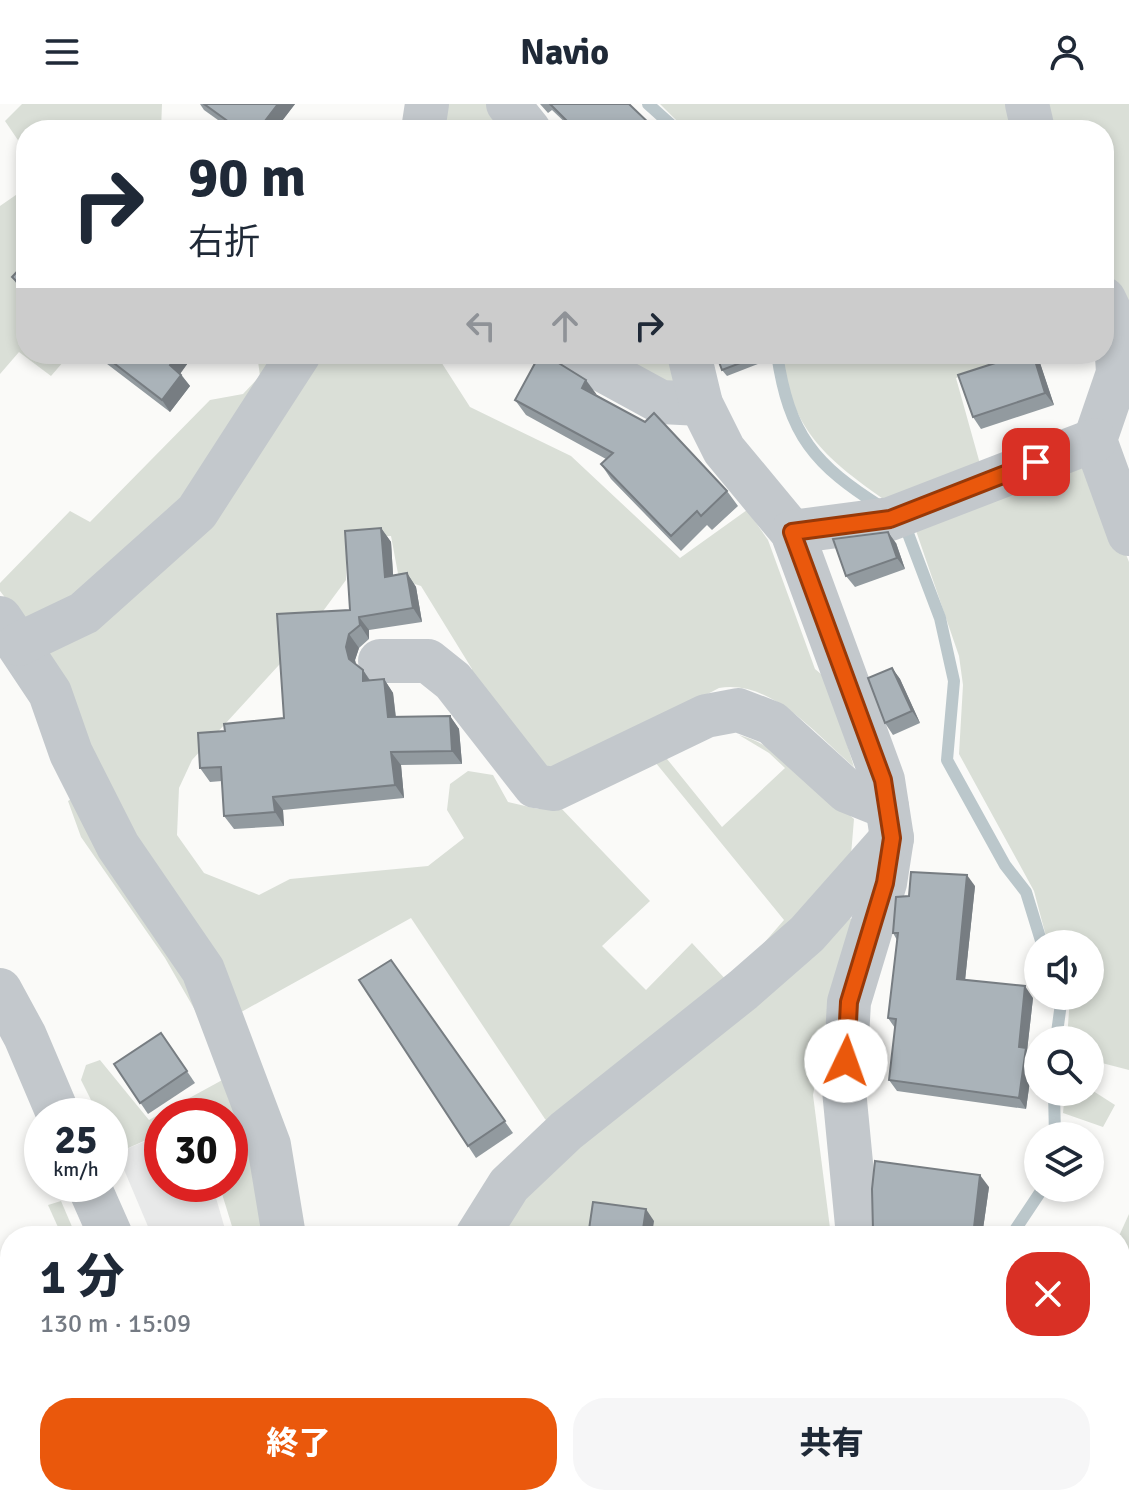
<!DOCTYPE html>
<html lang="ja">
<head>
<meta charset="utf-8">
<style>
	body { margin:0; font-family:Signika,"Noto Sans JP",sans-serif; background:#f6f6f7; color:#1f2937; height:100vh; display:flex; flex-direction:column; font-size:30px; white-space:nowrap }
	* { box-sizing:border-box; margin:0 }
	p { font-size:26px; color:#747a83 }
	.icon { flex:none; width:44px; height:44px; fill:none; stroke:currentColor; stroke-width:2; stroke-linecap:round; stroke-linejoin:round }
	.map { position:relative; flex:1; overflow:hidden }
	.sheet { position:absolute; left:0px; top:1122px; width:1130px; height:280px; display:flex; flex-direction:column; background:#fff; border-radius:32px 32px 0 0; box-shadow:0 4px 12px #0003 }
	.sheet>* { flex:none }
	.banner { position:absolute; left:16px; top:16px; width:1098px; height:244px; border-radius:32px; box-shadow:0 4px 12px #0003; background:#fff; color:#1f2937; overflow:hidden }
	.buttons { position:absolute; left:1024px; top:826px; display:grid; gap:16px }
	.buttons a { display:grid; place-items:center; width:80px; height:80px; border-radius:50%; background:#fff; box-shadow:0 4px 12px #0003; font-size:40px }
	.speed { position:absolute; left:24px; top:994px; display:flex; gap:16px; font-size:40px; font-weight:700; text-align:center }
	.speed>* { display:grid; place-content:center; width:104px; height:104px; border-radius:50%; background:#fff; box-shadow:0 4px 12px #0003; line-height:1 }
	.speed small { font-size:20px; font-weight:400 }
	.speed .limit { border:12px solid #d22; background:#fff; color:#111 }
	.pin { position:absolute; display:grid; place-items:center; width:68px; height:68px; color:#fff; margin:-34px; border-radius:16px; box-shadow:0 4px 12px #0006 }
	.me { position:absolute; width:88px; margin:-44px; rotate:3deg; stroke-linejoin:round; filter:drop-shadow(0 0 6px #0008) }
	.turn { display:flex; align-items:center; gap:28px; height:168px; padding:0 40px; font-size:36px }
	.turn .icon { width:104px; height:104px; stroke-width:2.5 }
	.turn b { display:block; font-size:56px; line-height:68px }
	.lanes { display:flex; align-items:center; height:76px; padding:0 40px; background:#0003; justify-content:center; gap:40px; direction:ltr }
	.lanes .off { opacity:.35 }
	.round { display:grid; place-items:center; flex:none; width:84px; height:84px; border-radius:32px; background:#f6f6f7 }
	.overview { display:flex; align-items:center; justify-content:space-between; height:136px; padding:0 40px }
	h1 { font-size:48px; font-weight:800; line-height:60px }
	.button { display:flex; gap:16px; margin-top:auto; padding:16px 40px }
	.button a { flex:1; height:92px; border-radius:32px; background:#ea580c; color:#fff; font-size:32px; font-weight:800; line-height:92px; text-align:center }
	.button a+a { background:#f6f6f7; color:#1f2937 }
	header { display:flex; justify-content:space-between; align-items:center; height:104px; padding:0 40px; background:#fff; font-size:36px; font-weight:800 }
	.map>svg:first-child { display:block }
</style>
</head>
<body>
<header><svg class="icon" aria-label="menu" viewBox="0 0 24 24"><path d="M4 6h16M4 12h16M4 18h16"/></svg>Navio<svg class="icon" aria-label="person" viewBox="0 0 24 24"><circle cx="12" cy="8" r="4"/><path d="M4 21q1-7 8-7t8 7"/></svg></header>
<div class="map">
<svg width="1129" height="1402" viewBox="0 0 1129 1402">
	<rect width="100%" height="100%" fill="#fafaf8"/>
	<path fill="#e8e9e9" d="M162,1030V1080H212L227,1132H152L117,1049Z"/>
	<g fill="#dadfd7">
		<path d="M22,0H162L161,26H26V48L5,17Z"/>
		<path d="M423,0H487L508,26H404Z"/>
		<path d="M660,0H1129V255L1104,235V26H686Z"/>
		<path d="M26,84V250H70L51,272L19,248L0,270V102Z"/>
		<path d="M257,250H436L470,303L571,352L680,454L747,406L768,436L815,565L827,575L854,663C817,632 772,575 719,584L554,670L466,578L472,565L421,482L399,475L391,432L347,433L346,476L301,537L192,656L179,684L177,731L204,769L259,791L290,775L428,762L464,734L447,706L450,680L468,667L493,671L508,698L538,705L559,702L650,797L602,842L646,886L692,839L729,879L784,816L651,653L663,650L722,723L785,664L769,649L739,631C783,643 821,686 854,715L851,751L836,806L853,816L830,896L813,991L831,1132H498L503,1120L573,1039L545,1015L411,814L207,927L165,854L81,733L68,697L102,676L40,539L0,487V479L70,407L90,418L210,296L243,290L260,272Z"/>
		<path d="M640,250H680L676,284L632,266Z"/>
		<path d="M781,250H1035L956,274L982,367L889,399C828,356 792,329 781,250Z"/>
		<path d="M1091,360L1129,458V966L1098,958L1090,960V936H1067L1070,892H1090V840H1048L1034,787L959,650L963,581L959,552L912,415Z"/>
		<path d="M100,956L149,1016L226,974L274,1132H235L219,1080H230V1012H162V1029L117,1049L110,1036V1012H99L81,976L86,961Z"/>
		<path d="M1090,985L1115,1001L1103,1023L1063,1009L1065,988H1090Z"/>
		<path d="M61,1097L76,1132H62L48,1101Z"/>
		<path d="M1129,1110V1253L1120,1282L1119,1132Z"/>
		<path d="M550,1392H691L690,1402H556Z"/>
		<path d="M945,1392H1094L1092,1402H944Z"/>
	</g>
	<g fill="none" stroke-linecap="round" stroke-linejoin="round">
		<g stroke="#bbc7cb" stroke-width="12">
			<path d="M648,0L677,26"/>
			<path d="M777,250C789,331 814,361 883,404"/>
			<path d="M904,419L940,514L954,577L947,656L1005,761L1026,788L1042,840"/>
			<path d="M1056,936L1062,892"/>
			<path d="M1054,988L1055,1032"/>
			<path d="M1011,1132L1043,1084"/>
			<path d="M939,1402V1392"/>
		</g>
		<g stroke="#c3c8cc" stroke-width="44">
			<path d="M508,0L529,26"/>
			<path d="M1027,0L1033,26"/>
			<path d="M423,26L427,0"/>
			<path d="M1104,195L1115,218L1118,269L1095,336L1129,430"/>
			<path d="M573,250L661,298L701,300"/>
			<path d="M689,250L701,300L724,346L792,428L883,676L892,734L885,779L849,898L844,986L858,1132"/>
			<path d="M792,428L890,415L1095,336"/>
			<path d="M0,514L50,589L71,649L118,742L203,866L269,1041L284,1132"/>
			<path d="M19,540L84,509L197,408L299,250"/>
			<path d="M380,557H428L453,577L535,682L554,685L706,612L738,606L772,619L847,687L887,703"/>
			<path d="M0,886L25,932L59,1012"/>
			<path d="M88,1080L111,1132"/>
			<path d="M477,1132L509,1081L566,1027L743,886L807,830L892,734"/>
			<path d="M1120,1316L1129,1276"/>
			<path d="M227,1392L231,1402"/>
			<path d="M851,1392L864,1402"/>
			<path d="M1106,1402V1392"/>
		</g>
	</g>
	<g fill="#929a9f">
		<path d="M200,0H295L275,26H232L204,6Z"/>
		<path d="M540,0H629L655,25L670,26H573L552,6L548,9Z"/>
		<path d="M26,158V190L20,185L12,173Z"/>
		<path d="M94,250H186L190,256L180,269L190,282L170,308Z"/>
		<path d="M716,250H760L763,258L727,272L722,266Z"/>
		<path d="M1040,259L1054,301L981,325L973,313Z"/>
		<path d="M597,291L727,387L738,402L712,426L707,421L681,447L611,375L601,360L606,355L526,311L515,296Z"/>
		<path d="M381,424L391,438L393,471L407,469L416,483L422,518L369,526V535L359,544L355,556L356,561L363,566L370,576L384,575L393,589L396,613L450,612L459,625L462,660L401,661L404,694L283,706L284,722L234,725L224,712L222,677L210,678L200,664L225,627L284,614L350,506Z"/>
		<path d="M896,439L905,465L855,483L846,472Z"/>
		<path d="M892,564L900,575L920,619L893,631L885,619Z"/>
		<path d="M975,782L965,876L1033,894L1027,947L1033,955L1026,1005L897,987L889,976L895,924L888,914L897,836L893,829Z"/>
		<path d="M391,856L513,1029L476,1054L359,876Z"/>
		<path d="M161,929L195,979L148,1010L114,960Z"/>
		<path d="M989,1083L982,1132H878L873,1126Z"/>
		<path d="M324,1392H474L456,1402H306Z"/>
	</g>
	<g fill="#777d82">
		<path d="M278,0H295L275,26H258Z"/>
		<path d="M588,19L593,26H581Z"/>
		<path d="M178,250H186L190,256L178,273L170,261Z"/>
		<path d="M1033,250L1040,259L1054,301L1045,289Z"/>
		<path d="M181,271L190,282L170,308L162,296Z"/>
		<path d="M586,276L597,291L582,284Z"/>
		<path d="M381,424L391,438L394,486L385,473Z"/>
		<path d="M888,428L896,439L905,465L897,454Z"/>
		<path d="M407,469L416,483L422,518L413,504Z"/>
		<path d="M359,513L369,526V535L360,521Z"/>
		<path d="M349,530L359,544L355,556L358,569L349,555L346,543Z"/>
		<path d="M892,564L900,575L920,619L912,607Z"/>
		<path d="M363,566L372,580L363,577Z"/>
		<path d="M384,575L393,589L397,626L388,613Z"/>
		<path d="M450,612L459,625L462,660L452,647Z"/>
		<path d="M391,648L401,661L404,694L395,681Z"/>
		<path d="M273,693L283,706L284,722L275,708Z"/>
		<path d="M967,771L975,782L964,886L957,875Z"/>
		<path d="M1025,882L1033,894L1027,947L1033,955L1026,1005L1019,994V943Z"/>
		<path d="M980,1071L989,1083L982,1132H973Z"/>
		<path d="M646,1105L654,1117L652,1132H642Z"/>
		<path d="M72,1392L75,1393L77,1402H75Z"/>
	</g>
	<g fill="#aab3b9" stroke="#777d82" stroke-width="2">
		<path d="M204,0H278L258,26H240Z"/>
		<path d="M550,0H629L655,25L663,18L670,26H594L588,19L581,26H576Z"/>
		<path d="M26,158V186L12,173Z"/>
		<path d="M102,250H178L170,261L181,271L162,296Z"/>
		<path d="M540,250H544L586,276L582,284L645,318L654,309L727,387L701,412L697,407L671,432L601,360L613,349L515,296Z"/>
		<path d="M716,250H758L759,252L722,266Z"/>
		<path d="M1023,250H1033L1045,289L973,313L958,271Z"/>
		<path d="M381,424L385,473L407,469L413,504L359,513L360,521L349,530L346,543L349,555L363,566V577L384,575L388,613L450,612L452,647L391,648L395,681L273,693L275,708L224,712L221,663L200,664L198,629L225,627L224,620L284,614L277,510L350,506L345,427Z"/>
		<path d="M888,428L897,454L846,472L833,435Z"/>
		<path d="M892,564L912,607L885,619L868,574Z"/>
		<path d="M911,768L967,771L957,875L1025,882L1019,943L1026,944L1019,994L889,976L896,915L888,914L898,829H893L896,793L909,792Z"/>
		<path d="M391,856L505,1017L468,1042L359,876Z"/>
		<path d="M161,929L187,967L140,999L114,960Z"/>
		<path d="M875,1057L980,1071L973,1132H920L873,1126L872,1085Z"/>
		<path d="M593,1098L646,1105L642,1132H588Z"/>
		<path d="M50,1392H72L75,1402H40L38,1395Z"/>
		<path d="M324,1392H440L422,1402H306Z"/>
	</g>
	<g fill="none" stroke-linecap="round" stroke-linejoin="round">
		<defs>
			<path id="route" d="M846,957L849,898L885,779L892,734L883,676L792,428L890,415L1036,358"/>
		</defs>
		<use href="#route" stroke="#983908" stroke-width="20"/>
		<use href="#route" stroke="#ea580c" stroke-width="14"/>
	</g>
</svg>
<div class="buttons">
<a><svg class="icon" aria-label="sound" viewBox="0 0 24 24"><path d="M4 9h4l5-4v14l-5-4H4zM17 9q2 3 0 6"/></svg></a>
<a><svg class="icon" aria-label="search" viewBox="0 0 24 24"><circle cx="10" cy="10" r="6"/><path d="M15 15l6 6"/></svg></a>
<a><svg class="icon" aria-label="layers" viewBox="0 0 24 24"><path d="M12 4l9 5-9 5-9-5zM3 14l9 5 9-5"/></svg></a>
</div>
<div class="speed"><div>25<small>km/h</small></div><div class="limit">30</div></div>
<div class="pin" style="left:1036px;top:358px;background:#d93025"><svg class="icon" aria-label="arrive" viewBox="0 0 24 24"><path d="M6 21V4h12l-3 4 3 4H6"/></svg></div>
<svg class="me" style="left:846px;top:957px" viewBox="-20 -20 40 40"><circle r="19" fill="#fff"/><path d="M0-13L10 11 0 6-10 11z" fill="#ea580c"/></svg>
<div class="banner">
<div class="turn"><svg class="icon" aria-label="right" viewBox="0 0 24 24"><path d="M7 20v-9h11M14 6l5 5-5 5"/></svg><div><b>90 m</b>右折</div></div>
<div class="lanes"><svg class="icon off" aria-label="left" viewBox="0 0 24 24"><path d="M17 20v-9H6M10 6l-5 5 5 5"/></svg><svg class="icon off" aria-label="ahead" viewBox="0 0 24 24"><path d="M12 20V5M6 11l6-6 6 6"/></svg><svg class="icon" aria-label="right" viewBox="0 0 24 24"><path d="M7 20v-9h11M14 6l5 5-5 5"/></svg></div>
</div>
<section class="sheet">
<div class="overview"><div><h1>1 分</h1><p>130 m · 15:09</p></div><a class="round" style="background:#d93025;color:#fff"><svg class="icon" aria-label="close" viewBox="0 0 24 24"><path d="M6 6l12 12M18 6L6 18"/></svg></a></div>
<div class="button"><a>終了</a><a>共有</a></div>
</section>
</div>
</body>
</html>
